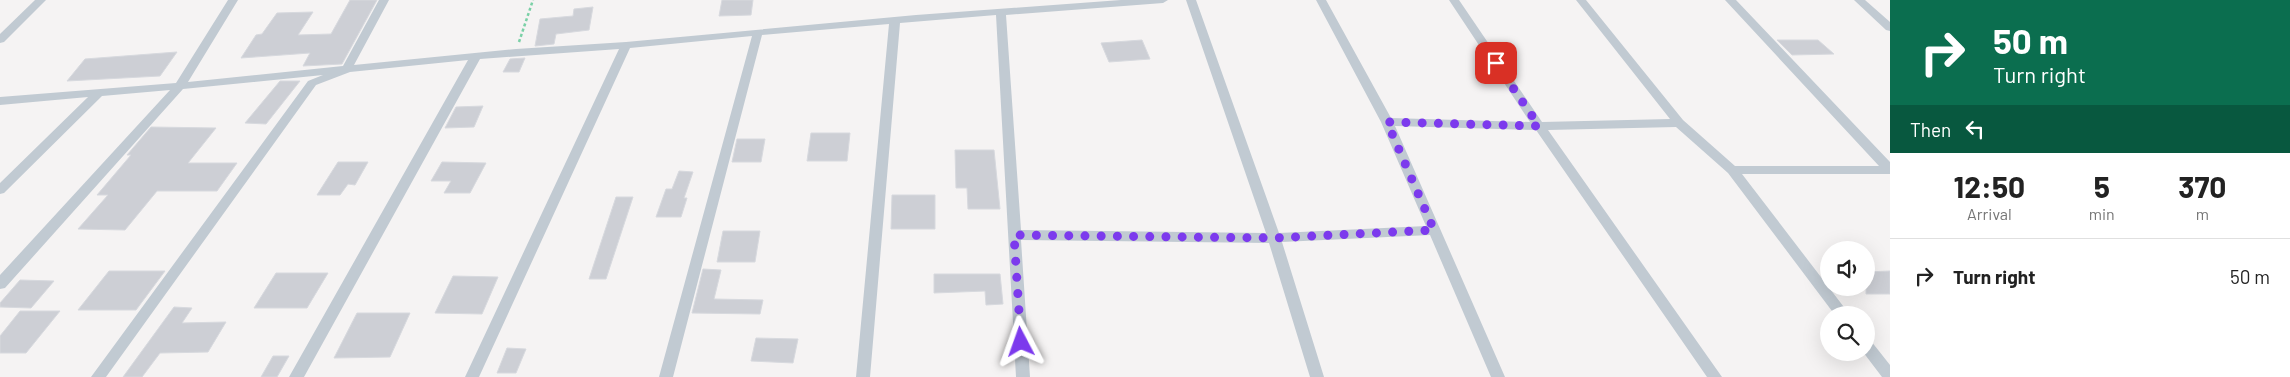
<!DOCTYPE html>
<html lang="en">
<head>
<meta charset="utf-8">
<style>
	body { margin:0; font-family:Barlow,sans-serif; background:#f6f6f6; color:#222; height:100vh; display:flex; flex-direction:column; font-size:19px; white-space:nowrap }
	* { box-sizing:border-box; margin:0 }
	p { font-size:16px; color:#767676 }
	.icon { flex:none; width:28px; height:28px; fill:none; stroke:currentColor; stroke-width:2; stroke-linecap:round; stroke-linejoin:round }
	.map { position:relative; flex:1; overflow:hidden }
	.drawer { display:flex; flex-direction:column; background:#fff; width:400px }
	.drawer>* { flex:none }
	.hud { background:#0b6e4f; color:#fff; overflow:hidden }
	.tools { position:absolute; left:1820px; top:241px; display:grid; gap:10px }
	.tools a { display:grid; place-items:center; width:55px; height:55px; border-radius:50%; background:#fff; box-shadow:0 5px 20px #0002; font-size:25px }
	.pin { position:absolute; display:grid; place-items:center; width:42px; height:42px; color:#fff; margin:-21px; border-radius:10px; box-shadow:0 2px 8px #0006 }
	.me { position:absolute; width:55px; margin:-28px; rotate:356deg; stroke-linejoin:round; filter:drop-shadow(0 0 4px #0008) }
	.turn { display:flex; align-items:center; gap:18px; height:105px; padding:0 20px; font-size:22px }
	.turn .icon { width:65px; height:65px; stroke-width:2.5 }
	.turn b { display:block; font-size:35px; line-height:42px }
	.then { display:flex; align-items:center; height:48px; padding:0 20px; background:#0003; gap:10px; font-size:19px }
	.eta { display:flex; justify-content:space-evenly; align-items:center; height:85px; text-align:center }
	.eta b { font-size:30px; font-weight:700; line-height:35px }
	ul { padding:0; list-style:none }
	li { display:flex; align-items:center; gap:15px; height:75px; padding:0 20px; border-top:1px solid #e0e0e0 }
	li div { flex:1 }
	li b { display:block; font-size:19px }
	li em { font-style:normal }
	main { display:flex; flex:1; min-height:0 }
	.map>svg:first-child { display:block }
</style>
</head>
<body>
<main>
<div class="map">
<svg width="1890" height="377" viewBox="0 0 1890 377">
	<rect width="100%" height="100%" fill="#f5f3f3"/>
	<g fill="#cdcfd5" stroke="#d7d9de">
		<path d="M350,0H377L342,64L303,66L310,53L241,58L256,35L262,34L277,13L313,12L298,35L331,34Z"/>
		<path d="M722,0H753L751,15L719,16Z"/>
		<path d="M593,7L589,30L556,34L554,44L535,46L540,19L573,16L574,9Z"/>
		<path d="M1142,40L1150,59L1109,62L1101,43Z"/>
		<path d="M1777,40H1818L1834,54L1792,55Z"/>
		<path d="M177,52L160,76L67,81L85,59Z"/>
		<path d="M525,58L519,72H503L510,59Z"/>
		<path d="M280,81H300L266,124L245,123Z"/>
		<path d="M483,106L474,127L445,128L456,107Z"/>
		<path d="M151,127L216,128L188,163H237L217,191H157L125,230L78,229L108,195H97L131,155H127Z"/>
		<path d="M811,133H850L847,161H807Z"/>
		<path d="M737,139H765L761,162H732Z"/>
		<path d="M955,150H994L1000,209H968L967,188H956Z"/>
		<path d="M338,162H368L355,185L348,184L340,195H317Z"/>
		<path d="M442,162L486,163L470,193H444L451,181H431Z"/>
		<path d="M679,171L693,172L684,198H687L681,217H656L666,189H672Z"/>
		<path d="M892,195H935V229H891Z"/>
		<path d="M616,197H633L606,279H589Z"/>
		<path d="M723,231H760L755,262H717Z"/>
		<path d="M703,269L721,270L714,299L763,300L760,314L692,313Z"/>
		<path d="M109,271H165L136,310H78Z"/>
		<path d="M1890,271V294H1866V272Z"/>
		<path d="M276,273H328L307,308H254Z"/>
		<path d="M934,274H1000L1003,304L986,305L985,291L934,293Z"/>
		<path d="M453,276L498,277L482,314L435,313Z"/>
		<path d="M20,280L54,281L31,308L0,307V303Z"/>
		<path d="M174,307L192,308L182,323L226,322L208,352L160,353L142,377H123Z"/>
		<path d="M20,311H60L26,353H0V336Z"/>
		<path d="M357,313H410L390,357L334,358Z"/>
		<path d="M756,338L798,339L793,363L751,361Z"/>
		<path d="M507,348L526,349L516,373H497Z"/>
		<path d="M273,356H289L277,377H261Z"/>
	</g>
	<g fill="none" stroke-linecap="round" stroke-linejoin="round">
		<path stroke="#7ad0a6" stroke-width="2.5" stroke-dasharray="3 2.5" stroke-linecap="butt" d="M519,42L533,0"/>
		<g fill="#c1cad2" fill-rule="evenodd">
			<path d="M35,0H46L4,42L0,43V34Z"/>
			<path d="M228,0H238L188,82L343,66L379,0H389L354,65L516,49L626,42L916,15L1121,0H1168L1163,3L1006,15L1021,230L1266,233L1186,0H1196L1279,233L1426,226L1381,122L1316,0H1326L1391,118L1530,122L1449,0H1459L1542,122L1670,119L1576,0H1586L1683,120L1735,166H1879L1725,0H1736L1890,162V174H1742L1850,315H1835L1728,173L1676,127L1548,130L1722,377H1707L1536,130L1395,126L1505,377H1491L1430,235L1282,242L1324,377H1310L1269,243L1021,240L1030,377H1016L996,15L900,23L870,377H856L889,24L762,35L673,377H659L752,36L630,48L479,377H465L619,49L480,59L304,377H289L468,60L350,72L316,85L106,377H91L308,81L323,75L183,89L5,288L0,289V275L170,90L102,96L4,193L0,194V183L88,97L0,105V97L176,83Z"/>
			<path d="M1854,0H1865L1890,22V31L1886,30Z"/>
			<path d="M1866,339L1871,341L1890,365V377H1882L1863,352H1866Z"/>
		</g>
	</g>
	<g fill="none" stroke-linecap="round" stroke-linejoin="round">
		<path stroke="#7c3aed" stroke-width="9" stroke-dasharray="0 16.2" d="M1021,342L1014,235L1274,238L1434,230L1387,122L1539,126L1496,63"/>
	</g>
</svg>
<div class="tools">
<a><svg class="icon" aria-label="sound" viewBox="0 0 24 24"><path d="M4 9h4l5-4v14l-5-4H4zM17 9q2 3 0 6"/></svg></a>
<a><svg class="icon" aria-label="search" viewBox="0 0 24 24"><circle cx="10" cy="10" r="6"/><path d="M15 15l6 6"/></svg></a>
</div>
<div class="pin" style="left:1496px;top:63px;background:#d93025"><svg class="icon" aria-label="arrive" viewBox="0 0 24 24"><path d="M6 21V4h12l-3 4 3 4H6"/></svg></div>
<svg class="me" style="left:1021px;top:342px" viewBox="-20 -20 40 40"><path d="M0-17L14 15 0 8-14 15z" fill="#7c3aed" stroke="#fff" stroke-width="4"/></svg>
</div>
<section class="drawer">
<div class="hud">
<div class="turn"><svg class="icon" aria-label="right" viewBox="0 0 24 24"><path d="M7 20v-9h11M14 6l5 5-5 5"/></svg><div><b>50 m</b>Turn right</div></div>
<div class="then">Then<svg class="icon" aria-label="left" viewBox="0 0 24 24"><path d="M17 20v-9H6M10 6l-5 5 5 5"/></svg></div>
</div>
<div class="eta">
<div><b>12:50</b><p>Arrival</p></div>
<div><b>5</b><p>min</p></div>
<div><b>370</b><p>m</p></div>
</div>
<ul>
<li><svg class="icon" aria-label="right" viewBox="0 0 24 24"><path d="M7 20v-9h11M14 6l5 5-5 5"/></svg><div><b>Turn right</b></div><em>50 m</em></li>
</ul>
</section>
</main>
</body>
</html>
